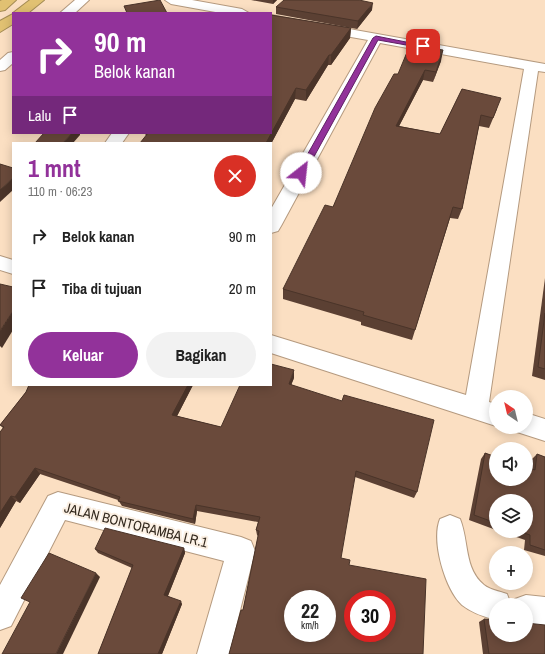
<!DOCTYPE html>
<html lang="id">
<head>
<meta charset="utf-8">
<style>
	body { margin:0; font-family:"Archivo Narrow",sans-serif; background:#f2f2f2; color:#222; height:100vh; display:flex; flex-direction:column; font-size:15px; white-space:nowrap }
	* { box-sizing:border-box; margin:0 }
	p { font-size:13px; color:#767676 }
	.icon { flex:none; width:22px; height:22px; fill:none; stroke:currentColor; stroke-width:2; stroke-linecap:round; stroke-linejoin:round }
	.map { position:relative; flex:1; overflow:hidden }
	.side { position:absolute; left:12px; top:142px; width:260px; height:244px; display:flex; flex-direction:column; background:#fff; border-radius:0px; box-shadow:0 2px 10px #0003 }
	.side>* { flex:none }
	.top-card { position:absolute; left:12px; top:12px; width:260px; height:122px; border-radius:0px; box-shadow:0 2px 10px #0003; background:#92329a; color:#fff; overflow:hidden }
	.needle { width:26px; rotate:325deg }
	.tools { position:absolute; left:489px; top:390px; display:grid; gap:8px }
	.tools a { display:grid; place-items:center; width:44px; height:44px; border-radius:50%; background:#fff; box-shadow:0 2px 10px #0003; font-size:20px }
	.speed { position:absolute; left:284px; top:590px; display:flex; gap:8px; font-size:20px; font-weight:700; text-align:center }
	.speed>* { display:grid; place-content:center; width:52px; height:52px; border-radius:50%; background:#fff; box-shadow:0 2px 10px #0003; line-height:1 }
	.speed small { font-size:10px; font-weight:400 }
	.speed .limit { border:6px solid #d22; background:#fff; color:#111 }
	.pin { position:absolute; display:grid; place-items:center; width:34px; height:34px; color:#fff; margin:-17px; border-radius:8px; box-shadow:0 2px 6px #0006 }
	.me { position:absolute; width:44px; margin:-22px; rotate:29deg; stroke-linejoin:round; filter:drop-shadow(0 0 3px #0008) }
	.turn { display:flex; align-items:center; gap:14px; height:84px; padding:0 16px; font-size:18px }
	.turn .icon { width:52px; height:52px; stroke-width:2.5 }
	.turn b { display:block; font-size:28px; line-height:34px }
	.then { display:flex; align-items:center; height:38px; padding:0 16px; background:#0003; gap:8px; font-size:15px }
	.round { display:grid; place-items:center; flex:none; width:42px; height:42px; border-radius:21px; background:#f2f2f2 }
	.headline { display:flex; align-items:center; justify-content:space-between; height:68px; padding:0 16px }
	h1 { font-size:24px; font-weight:700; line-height:30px; color:#92329a }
	.cta { display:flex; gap:8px; margin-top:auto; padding:8px 16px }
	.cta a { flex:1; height:46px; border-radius:24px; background:#92329a; color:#fff; font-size:16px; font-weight:700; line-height:46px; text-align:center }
	.cta a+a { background:#f2f2f2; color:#222 }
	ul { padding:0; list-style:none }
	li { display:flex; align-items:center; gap:12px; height:52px; padding:0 16px }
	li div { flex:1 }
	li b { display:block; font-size:15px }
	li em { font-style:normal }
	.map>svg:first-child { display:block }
</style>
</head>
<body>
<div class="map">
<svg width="545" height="654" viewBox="0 0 545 654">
	<rect width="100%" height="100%" fill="#fbdfc2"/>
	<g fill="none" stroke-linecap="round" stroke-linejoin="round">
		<defs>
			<g id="minor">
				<path d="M75,0H89L75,13H60Z"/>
				<path d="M165,0H192L242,9L249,13H221L171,4Z"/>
				<path d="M271,15L545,64V72L538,71L489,402L496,404V426L271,353V335L466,395L524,69L380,43L281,226L278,231L271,233V209L368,40L271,23Z"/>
				<path d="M13,52V63L5,70L0,71V60L8,53Z"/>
				<path d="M112,133H129L122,143H105Z"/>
				<path d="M0,256L13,260V274L0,270Z"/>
				<path d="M526,413L545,419V441L517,432L515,427H526Z"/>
				<path d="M58,492L241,537L251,541L255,551L229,654H197L224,561L65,520L11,626L0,630V585L48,496Z"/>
				<path d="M450,515L460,519C469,541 464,569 484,585C490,590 499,591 507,594L511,605H496V620C485,617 472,613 462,605C445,589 431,541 440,519Z"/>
				<path d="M526,595L545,597V627L526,625V605H513L515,599Z"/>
			</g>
			<g id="highway">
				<path d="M2,0H16L5,10L0,11V1Z"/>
				<path d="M30,0H44L28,13H13Z"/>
				<path d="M13,14V24L0,32V21Z"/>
			</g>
		</defs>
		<use href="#minor" stroke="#b59a7f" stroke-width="2"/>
		<use href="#highway" stroke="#a48c55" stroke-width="2"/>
		<use href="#minor" fill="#fff" fill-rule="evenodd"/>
		<use href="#highway" fill="#e1c172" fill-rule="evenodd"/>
	</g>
	<g fill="#5b4033">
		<path d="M251,0H277L273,4Z"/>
		<path d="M276,7L372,10L357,29L276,14Z"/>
		<path d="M271,15L351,28L350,38L331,65H328L306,101L295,99L271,144V143L146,136L145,133H271Z"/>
		<path d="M441,61L433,82L423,80L399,126L440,134L462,89L497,109L489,128L479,126L462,209L458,219L450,218L412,340L361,325V322L283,299V289L333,207L398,74Z"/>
		<path d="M545,278V380L532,376Z"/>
		<path d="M294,378L291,384L417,492L414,498L355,477L243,610L258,536L257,535L256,530L258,522L197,511L195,524L122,506L118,500L40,474L20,503L16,501L0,528V432L3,428L0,425L26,392L29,385H193L177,416L221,427Z"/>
		<path d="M485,453L531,469V460L537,454L545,457V556L524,550L525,540L499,531H526L496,501V530L469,520L481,459Z"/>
		<path d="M184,548L185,553L168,596L182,604L162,654H98L132,568L98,553L95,549Z"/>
		<path d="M484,619L545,654H483L479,622Z"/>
	</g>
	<g fill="#4a3429">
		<path d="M273,0H277L273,4Z"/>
		<path d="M373,3L372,10L357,29L358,21Z"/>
		<path d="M351,28L350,38L331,65V55Z"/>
		<path d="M443,50L441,61L433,82L436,72Z"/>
		<path d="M329,55L328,65L306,101V90Z"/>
		<path d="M425,70L423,80L394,136L396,126Z"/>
		<path d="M296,88L295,99L271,144V143H266Z"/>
		<path d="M72,133H80V135L73,143H63Z"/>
		<path d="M13,178V190L0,202V190Z"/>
		<path d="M13,311V330L2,348L0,346V331Z"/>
		<path d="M294,370V378L289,391V384Z"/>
		<path d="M188,385H193L174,422L172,415Z"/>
		<path d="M35,468L40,474L20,503L15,497Z"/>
		<path d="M11,496L16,501L0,528V513Z"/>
		<path d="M196,505L197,511L195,524L193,519Z"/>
		<path d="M184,548L185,553L167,598L164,595Z"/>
		<path d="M96,573L100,577L63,654H56Z"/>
		<path d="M181,601L182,604L162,654H158Z"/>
	</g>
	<g fill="#6a4a3b" stroke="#4a3429" fill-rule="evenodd">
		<path d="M160,0L167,13H127L124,6Z"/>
		<path d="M284,0H359L373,3L358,21L276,7Z"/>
		<path d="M271,15L351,28L331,55H329L306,90L296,88L266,143H140L148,133H271Z"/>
		<path d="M410,45L443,50L436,72L425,70L396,126L440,134L462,89L501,98L493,118L481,115L462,209L453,207L415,330L363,315L364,312L283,289L325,205L333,207L375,108L394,74H398Z"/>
		<path d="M44,133H72L63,143H35Z"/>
		<path d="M0,164L13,168V178L0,190Z"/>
		<path d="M0,284L13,287V311L0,331Z"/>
		<path d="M545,313V369L538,367Z"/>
		<path d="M271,364L294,370L289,384L342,401L344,395L434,420L417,492L356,471L341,558L350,560L349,565L426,579L423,654H229L241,610H243L259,531L256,530L260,517L196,505L193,519L118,501L120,497L35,468L15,497L11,496L0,513V432L4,427L0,425L26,392L29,385H188L172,415L221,427L240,385H271ZM293,599H327V633H293ZM353,599H387V633H353Z"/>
		<path d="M485,453L496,457V479H526V467L535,470L537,454L545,457V550L530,545V535L518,531H526V501H496V523L474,515Z"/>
		<path d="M105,528L184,548L164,595L181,601L158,654H98L133,565L95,549Z"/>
		<path d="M49,553L96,573L56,654H2L30,602L21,598Z"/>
		<path d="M484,619L496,620V635H526V623L545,625V654H489Z"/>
	</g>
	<path fill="#92329a" stroke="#5f2064" d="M376,36L426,46L423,48L378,40L305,173L299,174L297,173L373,38Z"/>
	<g text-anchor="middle" stroke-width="4" stroke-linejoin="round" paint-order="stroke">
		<g font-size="14" fill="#33291e" stroke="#fbf0e4">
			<text transform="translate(136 525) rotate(14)" y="5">JALAN BONTORAMBA LR.1</text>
		</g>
	</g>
</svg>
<div class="tools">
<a><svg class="needle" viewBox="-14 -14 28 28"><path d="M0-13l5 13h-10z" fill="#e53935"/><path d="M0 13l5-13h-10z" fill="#767676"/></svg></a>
<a><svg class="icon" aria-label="sound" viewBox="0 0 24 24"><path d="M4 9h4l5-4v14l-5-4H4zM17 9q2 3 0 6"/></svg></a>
<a><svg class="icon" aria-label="layers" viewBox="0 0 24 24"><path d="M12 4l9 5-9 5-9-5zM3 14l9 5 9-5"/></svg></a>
<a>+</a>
<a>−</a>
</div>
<div class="speed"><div>22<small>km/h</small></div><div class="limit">30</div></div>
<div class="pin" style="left:423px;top:46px;background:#d93025"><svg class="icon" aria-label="arrive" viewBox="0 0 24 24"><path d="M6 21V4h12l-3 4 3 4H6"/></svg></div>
<svg class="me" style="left:301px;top:173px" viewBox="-20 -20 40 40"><circle r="19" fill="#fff"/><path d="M0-13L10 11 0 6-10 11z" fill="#92329a"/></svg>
<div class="top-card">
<div class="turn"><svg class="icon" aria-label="right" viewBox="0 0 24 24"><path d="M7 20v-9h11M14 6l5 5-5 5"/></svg><div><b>90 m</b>Belok kanan</div></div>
<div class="then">Lalu<svg class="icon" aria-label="arrive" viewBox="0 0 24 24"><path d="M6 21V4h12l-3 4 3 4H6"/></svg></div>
</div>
<section class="side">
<div class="headline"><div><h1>1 mnt</h1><p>110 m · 06:23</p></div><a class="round" style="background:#d93025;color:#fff"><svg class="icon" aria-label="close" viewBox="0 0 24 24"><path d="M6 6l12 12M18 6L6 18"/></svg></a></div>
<ul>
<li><svg class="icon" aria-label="right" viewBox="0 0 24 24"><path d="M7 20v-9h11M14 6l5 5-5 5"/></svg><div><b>Belok kanan</b></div><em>90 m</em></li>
<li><svg class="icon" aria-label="arrive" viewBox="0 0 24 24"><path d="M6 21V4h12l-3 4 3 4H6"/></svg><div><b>Tiba di tujuan</b></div><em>20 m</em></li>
</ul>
<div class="cta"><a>Keluar</a><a>Bagikan</a></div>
</section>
</div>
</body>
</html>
